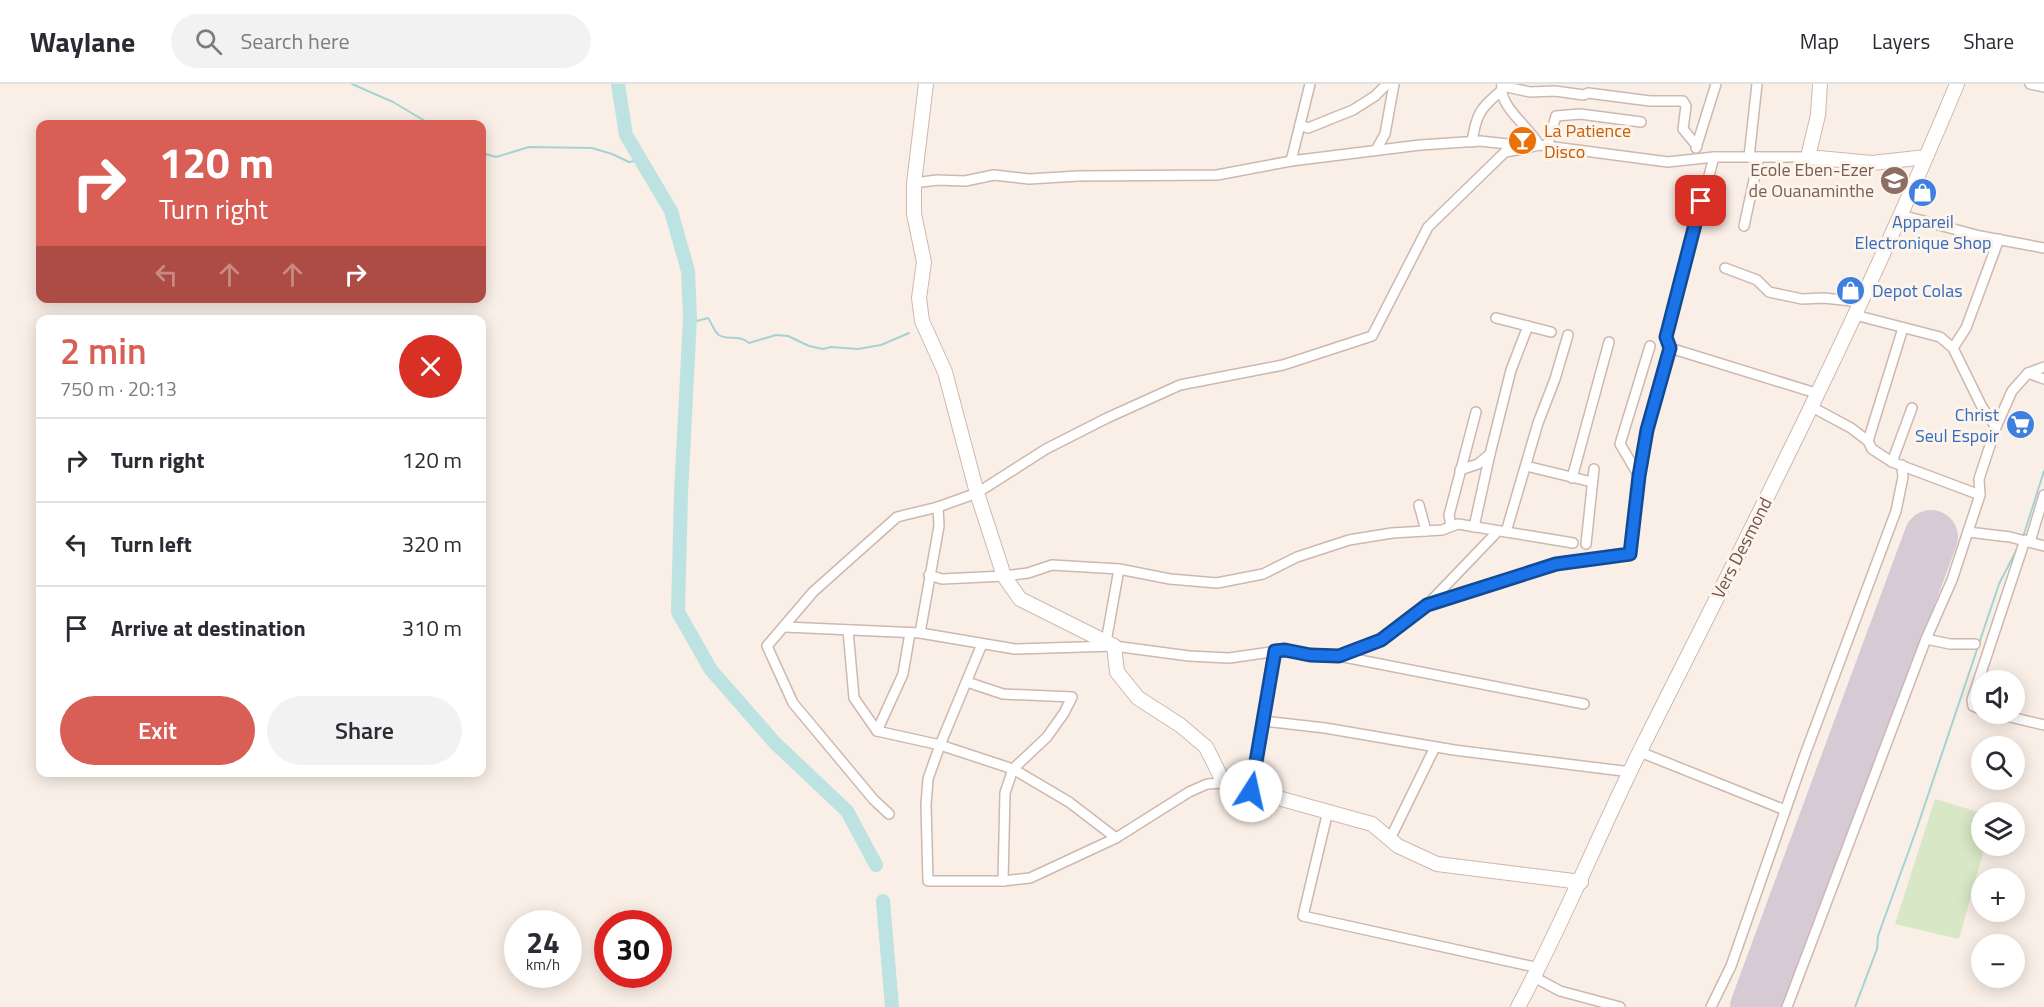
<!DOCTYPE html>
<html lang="en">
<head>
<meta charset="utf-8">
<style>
	body { margin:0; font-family:"Titillium Web",sans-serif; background:#f2f2f3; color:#2b2b33; height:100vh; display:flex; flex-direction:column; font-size:22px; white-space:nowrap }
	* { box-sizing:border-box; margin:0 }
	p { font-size:20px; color:#7c7c81 }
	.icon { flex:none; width:33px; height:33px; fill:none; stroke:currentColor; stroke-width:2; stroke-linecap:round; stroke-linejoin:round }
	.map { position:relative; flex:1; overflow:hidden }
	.panel { position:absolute; left:36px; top:231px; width:450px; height:462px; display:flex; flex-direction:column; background:#fff; border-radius:12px; box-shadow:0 3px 15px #0003 }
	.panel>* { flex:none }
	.banner { position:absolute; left:36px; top:36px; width:450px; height:183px; border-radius:12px; box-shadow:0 3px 15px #0003; background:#d95f56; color:#fff; overflow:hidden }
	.fabs { position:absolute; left:1971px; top:586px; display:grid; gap:12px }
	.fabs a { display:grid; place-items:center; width:54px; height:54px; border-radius:50%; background:#fff; box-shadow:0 3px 15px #0003; font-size:30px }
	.speed { position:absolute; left:504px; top:826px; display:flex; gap:12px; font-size:30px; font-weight:700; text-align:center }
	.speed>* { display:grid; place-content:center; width:78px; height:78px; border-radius:50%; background:#fff; box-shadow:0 3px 15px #0003; line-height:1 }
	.speed small { font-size:15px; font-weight:400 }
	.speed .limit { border:9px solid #d22; background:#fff; color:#111 }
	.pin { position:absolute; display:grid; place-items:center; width:51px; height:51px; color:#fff; margin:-26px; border-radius:12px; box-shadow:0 3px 9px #0006 }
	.me { position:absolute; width:66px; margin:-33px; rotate:10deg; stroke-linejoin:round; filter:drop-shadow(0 0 4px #0008) }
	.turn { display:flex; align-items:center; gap:21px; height:126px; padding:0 24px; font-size:27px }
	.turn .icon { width:78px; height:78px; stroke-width:2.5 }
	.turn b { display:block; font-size:42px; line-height:51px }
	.lanes { display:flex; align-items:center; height:57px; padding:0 24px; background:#0003; justify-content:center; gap:30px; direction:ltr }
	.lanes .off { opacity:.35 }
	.round { display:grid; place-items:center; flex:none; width:63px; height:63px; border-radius:32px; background:#f2f2f3 }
	.head { display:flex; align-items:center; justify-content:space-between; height:102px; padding:0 24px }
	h1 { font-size:36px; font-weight:600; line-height:45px; color:#d95f56 }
	.button { display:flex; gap:12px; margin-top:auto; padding:12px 24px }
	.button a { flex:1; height:69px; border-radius:36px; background:#d95f56; color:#fff; font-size:24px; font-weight:600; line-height:69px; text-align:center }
	.button a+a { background:#f2f2f3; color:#2b2b33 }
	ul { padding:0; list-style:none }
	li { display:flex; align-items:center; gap:18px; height:84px; padding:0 24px; border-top:2px solid #e1e1e2 }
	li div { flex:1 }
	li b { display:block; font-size:22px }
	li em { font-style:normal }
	header { display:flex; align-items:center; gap:36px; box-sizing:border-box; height:84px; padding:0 30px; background:#fff; border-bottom:2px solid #e1e1e2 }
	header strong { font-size:28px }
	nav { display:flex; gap:33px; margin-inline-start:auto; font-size:21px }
	.search { width:420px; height:54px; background:#f2f2f3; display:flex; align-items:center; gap:15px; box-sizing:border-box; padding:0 21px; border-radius:33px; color:#7c7c81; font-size:22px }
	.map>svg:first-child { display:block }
</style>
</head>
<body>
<header>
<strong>Waylane</strong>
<div class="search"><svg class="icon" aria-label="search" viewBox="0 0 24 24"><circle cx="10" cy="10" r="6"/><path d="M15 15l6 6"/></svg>Search here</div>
<nav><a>Map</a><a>Layers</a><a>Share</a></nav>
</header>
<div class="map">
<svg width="2044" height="923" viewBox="0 0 2044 923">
	<rect width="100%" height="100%" fill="#faefe6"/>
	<path fill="#d8e7c6" d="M1935,715L1982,729V762H1985L1959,855L1895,840Z"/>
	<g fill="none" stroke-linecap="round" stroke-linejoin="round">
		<g stroke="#a4d3d3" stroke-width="2">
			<path d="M352,0L393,18L430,40"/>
			<path d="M482,69L496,73L529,63L592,64L612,70L629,78L642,76"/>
			<path d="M690,234L697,237L708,234C712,239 714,248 719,251C729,257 738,250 749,259L776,251L788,252L809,262L823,265L831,263L858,265L881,261L909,249"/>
			<path d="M2024,450L2044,387"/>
			<path d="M1855,923L1877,865L1878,852L1917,744L1999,500L2018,463"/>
		</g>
		<g stroke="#bce2e1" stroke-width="14">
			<path d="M618,0L626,51L671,127L688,187L690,234L681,409L678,528L711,586L775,659L847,727L876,781"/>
			<path d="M883,817L892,923"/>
		</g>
		<path stroke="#d6cad4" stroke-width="54" d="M1757,923L1931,453"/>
		<defs>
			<g id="street">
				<path d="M1502,0C1498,23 1529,42 1539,61"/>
				<path d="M2030,0L2044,3"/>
				<path d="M1502,2L1530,8L1555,7L1584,11L1588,9L1650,17H1683L1686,22L1683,45L1697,62"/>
				<path d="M1300,41L1308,44L1353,26L1375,12L1387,0"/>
				<path d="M1472,58C1476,31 1480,24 1501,7"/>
				<path d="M1547,63L1556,32L1580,30L1641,38"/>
				<path d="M1696,64L1716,0"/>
				<path d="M1376,66L1385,50L1394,0"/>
				<path d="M1714,73L1666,253L1670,264L1819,310"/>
				<path d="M1749,73L1757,0"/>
				<path d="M1291,77L1310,0"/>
				<path d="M914,99L937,96L965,97L994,91L1029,95L1078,92L1217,91L1291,77L1420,61L1480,57L1508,60L1522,65L1539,61L1668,78L1714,73H1808"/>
				<path d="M1901,131L1980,152L2044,164"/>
				<path d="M1744,142L1759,73"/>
				<path d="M1725,184L1757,196L1769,208L1802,215L1824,214L1861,218"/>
				<path d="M1855,231L1940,253L1953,264L1982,323L1996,343"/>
				<path d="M1496,234L1551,248"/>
				<path d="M1953,264L1966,244L1999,155"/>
				<path d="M2028,289L2044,295"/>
				<path d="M1812,323L1851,344L1868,357L1872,365L1892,378L1980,411"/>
				<path d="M1868,357L1903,244"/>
				<path d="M1892,378L1912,324"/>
				<path d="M1526,382L1592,398"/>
				<path d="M1460,386L1478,380L1490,370L1511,286L1528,242"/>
				<path d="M1639,392L1647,346L1670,264"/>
				<path d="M1572,394L1609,258"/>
				<path d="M1419,421L1426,447"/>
				<path d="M1451,442L1449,431L1476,328"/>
				<path d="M1474,443L1490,370"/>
				<path d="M1506,448L1538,339L1555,295L1568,251"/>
				<path d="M1968,448L2010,453L2044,462"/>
				<path d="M2030,458L2044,411"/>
				<path d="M1586,460L1594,385"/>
				<path d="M929,491L942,495L1004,492L1028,489L1052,481L1119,485L1170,495L1217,499L1263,490L1297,473L1349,456L1392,449L1442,446L1458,440L1573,459"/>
				<path d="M1428,521L1556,481L1630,470L1639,392L1620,360L1650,262"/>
				<path d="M785,543L920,549L1015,565L1114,562L1189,572L1229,574L1285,566L1310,571L1339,572L1381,556L1427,521L1498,447"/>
				<path d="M848,546L854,614L877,647L940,661L1013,685L1069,718L1116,754"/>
				<path d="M920,549L939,442L938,423"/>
				<path d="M1926,555L1950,560H1975"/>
				<path d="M1106,558L1119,485"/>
				<path d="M982,560L940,661L928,695L926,721L928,797H1003L1030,794L1116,754L1189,708L1207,700L1224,699"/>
				<path d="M1339,572L1584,620"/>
				<path d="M967,598L1003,610L1072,613L1064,629L1047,653L1013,685L1005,709L1003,797"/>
				<path d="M1982,626L1973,622L1972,616L2025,456"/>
				<path d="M1998,630L2044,641"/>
				<path d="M1263,637L1325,644L1454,666L1631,688"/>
				<path d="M877,647L903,590L910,549"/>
				<path d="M1640,668L1785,726"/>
				<path d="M1247,710L1251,707L1275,566"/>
				<path d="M1328,727L1303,832L1539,884"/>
				<path d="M889,730L874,716L793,619L767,562L813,508L897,433L938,423L977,409L1046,365L1107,334L1180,301L1283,281L1372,252L1428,143L1505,68L1522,65"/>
				<path d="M1390,755L1435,663"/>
				<path d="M1534,893L1560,907L1620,923"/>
				<path d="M1711,923L1731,882L1804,673L1896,427L1903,393L1902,381"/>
				<path d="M1787,923L1926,555L1952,496L1980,411L1979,395L1996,343L2012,307L2028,289L2044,283"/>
			</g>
			<g id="secondary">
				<path d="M926,0L914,99V130L924,178L919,214L922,237L945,288L977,409L1004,492L1020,515L1114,562L1117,588L1138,614L1180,641L1206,663L1224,699L1372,740L1398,762L1437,780L1581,798"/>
				<path d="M1820,0L1818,31L1808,73L1872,79L1926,73"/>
				<path d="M1518,923C1564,838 1599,749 1642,663C1752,444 1863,227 1957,0"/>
			</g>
		</defs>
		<use href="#street" stroke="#cdb8b0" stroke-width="12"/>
		<use href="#secondary" stroke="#cfb7ae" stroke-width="16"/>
		<use href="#street" stroke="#fff" stroke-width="9"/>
		<use href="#secondary" stroke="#fff" stroke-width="14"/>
	</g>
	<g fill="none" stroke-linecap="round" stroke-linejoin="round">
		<defs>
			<path id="route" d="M1251,707L1275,567L1285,566L1310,571L1339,572L1381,556L1427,521L1556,480L1630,470L1639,392L1647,346L1670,264L1666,253L1701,117"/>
		</defs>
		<use href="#route" stroke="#114b97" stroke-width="15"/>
		<use href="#route" stroke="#1a73e8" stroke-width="10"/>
	</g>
	<defs>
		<symbol id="bar-disc" viewBox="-11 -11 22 22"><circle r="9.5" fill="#e8710a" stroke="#fdf4ec"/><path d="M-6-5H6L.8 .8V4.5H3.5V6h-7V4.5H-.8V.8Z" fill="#fff"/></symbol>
		<symbol id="school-disc" viewBox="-11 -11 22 22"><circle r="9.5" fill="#8d6e63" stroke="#fdf4ec"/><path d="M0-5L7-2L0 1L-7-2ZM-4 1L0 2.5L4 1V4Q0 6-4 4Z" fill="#fff"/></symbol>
		<symbol id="shop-disc" viewBox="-11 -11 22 22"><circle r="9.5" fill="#3f7fe0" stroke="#fdf4ec"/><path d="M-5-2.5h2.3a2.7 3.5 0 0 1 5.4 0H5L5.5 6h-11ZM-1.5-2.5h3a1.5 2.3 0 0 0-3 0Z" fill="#fff"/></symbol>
		<symbol id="supermarket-disc" viewBox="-11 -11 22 22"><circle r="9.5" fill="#3f7fe0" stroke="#fdf4ec"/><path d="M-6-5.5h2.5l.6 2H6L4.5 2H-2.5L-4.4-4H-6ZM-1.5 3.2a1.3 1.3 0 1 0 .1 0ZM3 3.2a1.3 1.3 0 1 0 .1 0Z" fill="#fff"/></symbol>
	</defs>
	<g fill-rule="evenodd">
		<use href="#bar-disc" x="1506" y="40" width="33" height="33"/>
		<use href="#school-disc" x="1878" y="80" width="33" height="33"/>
		<use href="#shop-disc" x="1906" y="92" width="33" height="33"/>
		<use href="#shop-disc" x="1834" y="190" width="33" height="33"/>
		<use href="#supermarket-disc" x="2004" y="324" width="33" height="33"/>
	</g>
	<g text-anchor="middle" stroke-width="6" stroke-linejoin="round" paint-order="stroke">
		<g font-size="18" fill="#c56008" stroke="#fdf4ec" text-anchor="start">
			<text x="1544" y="53">La Patience<tspan x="1544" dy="21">Disco</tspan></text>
		</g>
		<g font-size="18" fill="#785e54" stroke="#fdf4ec" text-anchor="end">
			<text x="1874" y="92">Ecole Eben-Ezer<tspan x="1874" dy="21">de Ouanaminthe</tspan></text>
		</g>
		<g font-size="18" fill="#366cbe" stroke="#fdf4ec">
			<text x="1923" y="144">Appareil<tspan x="1923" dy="21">Electronique Shop</tspan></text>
			<text x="1872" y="213" text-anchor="start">Depot Colas</text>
			<text x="1999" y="337" text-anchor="end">Christ<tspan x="1999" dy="21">Seul Espoir</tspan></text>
		</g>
		<g font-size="18" fill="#71544d" stroke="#fdf4ec">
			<text transform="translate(1742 464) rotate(-63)" y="6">Vers Desmond</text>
		</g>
	</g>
</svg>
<div class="fabs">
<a><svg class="icon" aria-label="sound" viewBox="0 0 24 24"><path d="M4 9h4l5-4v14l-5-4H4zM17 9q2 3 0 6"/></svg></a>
<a><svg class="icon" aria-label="search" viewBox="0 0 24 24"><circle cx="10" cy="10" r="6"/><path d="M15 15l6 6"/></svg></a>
<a><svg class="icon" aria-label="layers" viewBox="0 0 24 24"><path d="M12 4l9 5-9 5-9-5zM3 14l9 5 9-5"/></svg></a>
<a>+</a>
<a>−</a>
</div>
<div class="speed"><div>24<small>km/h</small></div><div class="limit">30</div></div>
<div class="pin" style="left:1701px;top:117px;background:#d93025"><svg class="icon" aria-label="arrive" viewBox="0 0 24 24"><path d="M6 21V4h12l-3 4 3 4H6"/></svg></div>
<svg class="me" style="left:1251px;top:707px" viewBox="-20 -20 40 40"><circle r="19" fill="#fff"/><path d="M0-13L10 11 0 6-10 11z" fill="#1a73e8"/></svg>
<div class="banner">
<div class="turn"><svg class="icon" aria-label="right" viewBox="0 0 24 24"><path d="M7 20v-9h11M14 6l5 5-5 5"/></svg><div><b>120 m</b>Turn right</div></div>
<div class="lanes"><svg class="icon off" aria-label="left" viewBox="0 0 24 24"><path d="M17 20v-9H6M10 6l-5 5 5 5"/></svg><svg class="icon off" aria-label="ahead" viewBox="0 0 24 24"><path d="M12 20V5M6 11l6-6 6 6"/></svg><svg class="icon off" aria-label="ahead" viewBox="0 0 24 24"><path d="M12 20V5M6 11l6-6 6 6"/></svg><svg class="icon" aria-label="right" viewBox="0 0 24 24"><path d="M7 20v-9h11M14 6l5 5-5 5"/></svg></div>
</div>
<section class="panel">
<div class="head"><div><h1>2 min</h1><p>750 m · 20:13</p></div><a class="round" style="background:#d93025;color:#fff"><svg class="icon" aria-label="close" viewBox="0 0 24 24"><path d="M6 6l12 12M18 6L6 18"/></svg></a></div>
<ul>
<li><svg class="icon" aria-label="right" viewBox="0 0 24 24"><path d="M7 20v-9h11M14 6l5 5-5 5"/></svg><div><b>Turn right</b></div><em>120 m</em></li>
<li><svg class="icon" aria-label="left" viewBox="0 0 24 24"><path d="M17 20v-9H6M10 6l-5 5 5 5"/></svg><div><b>Turn left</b></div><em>320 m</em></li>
<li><svg class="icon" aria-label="arrive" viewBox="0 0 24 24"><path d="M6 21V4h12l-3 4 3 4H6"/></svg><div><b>Arrive at destination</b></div><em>310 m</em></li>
</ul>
<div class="button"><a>Exit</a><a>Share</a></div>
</section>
</div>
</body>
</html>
